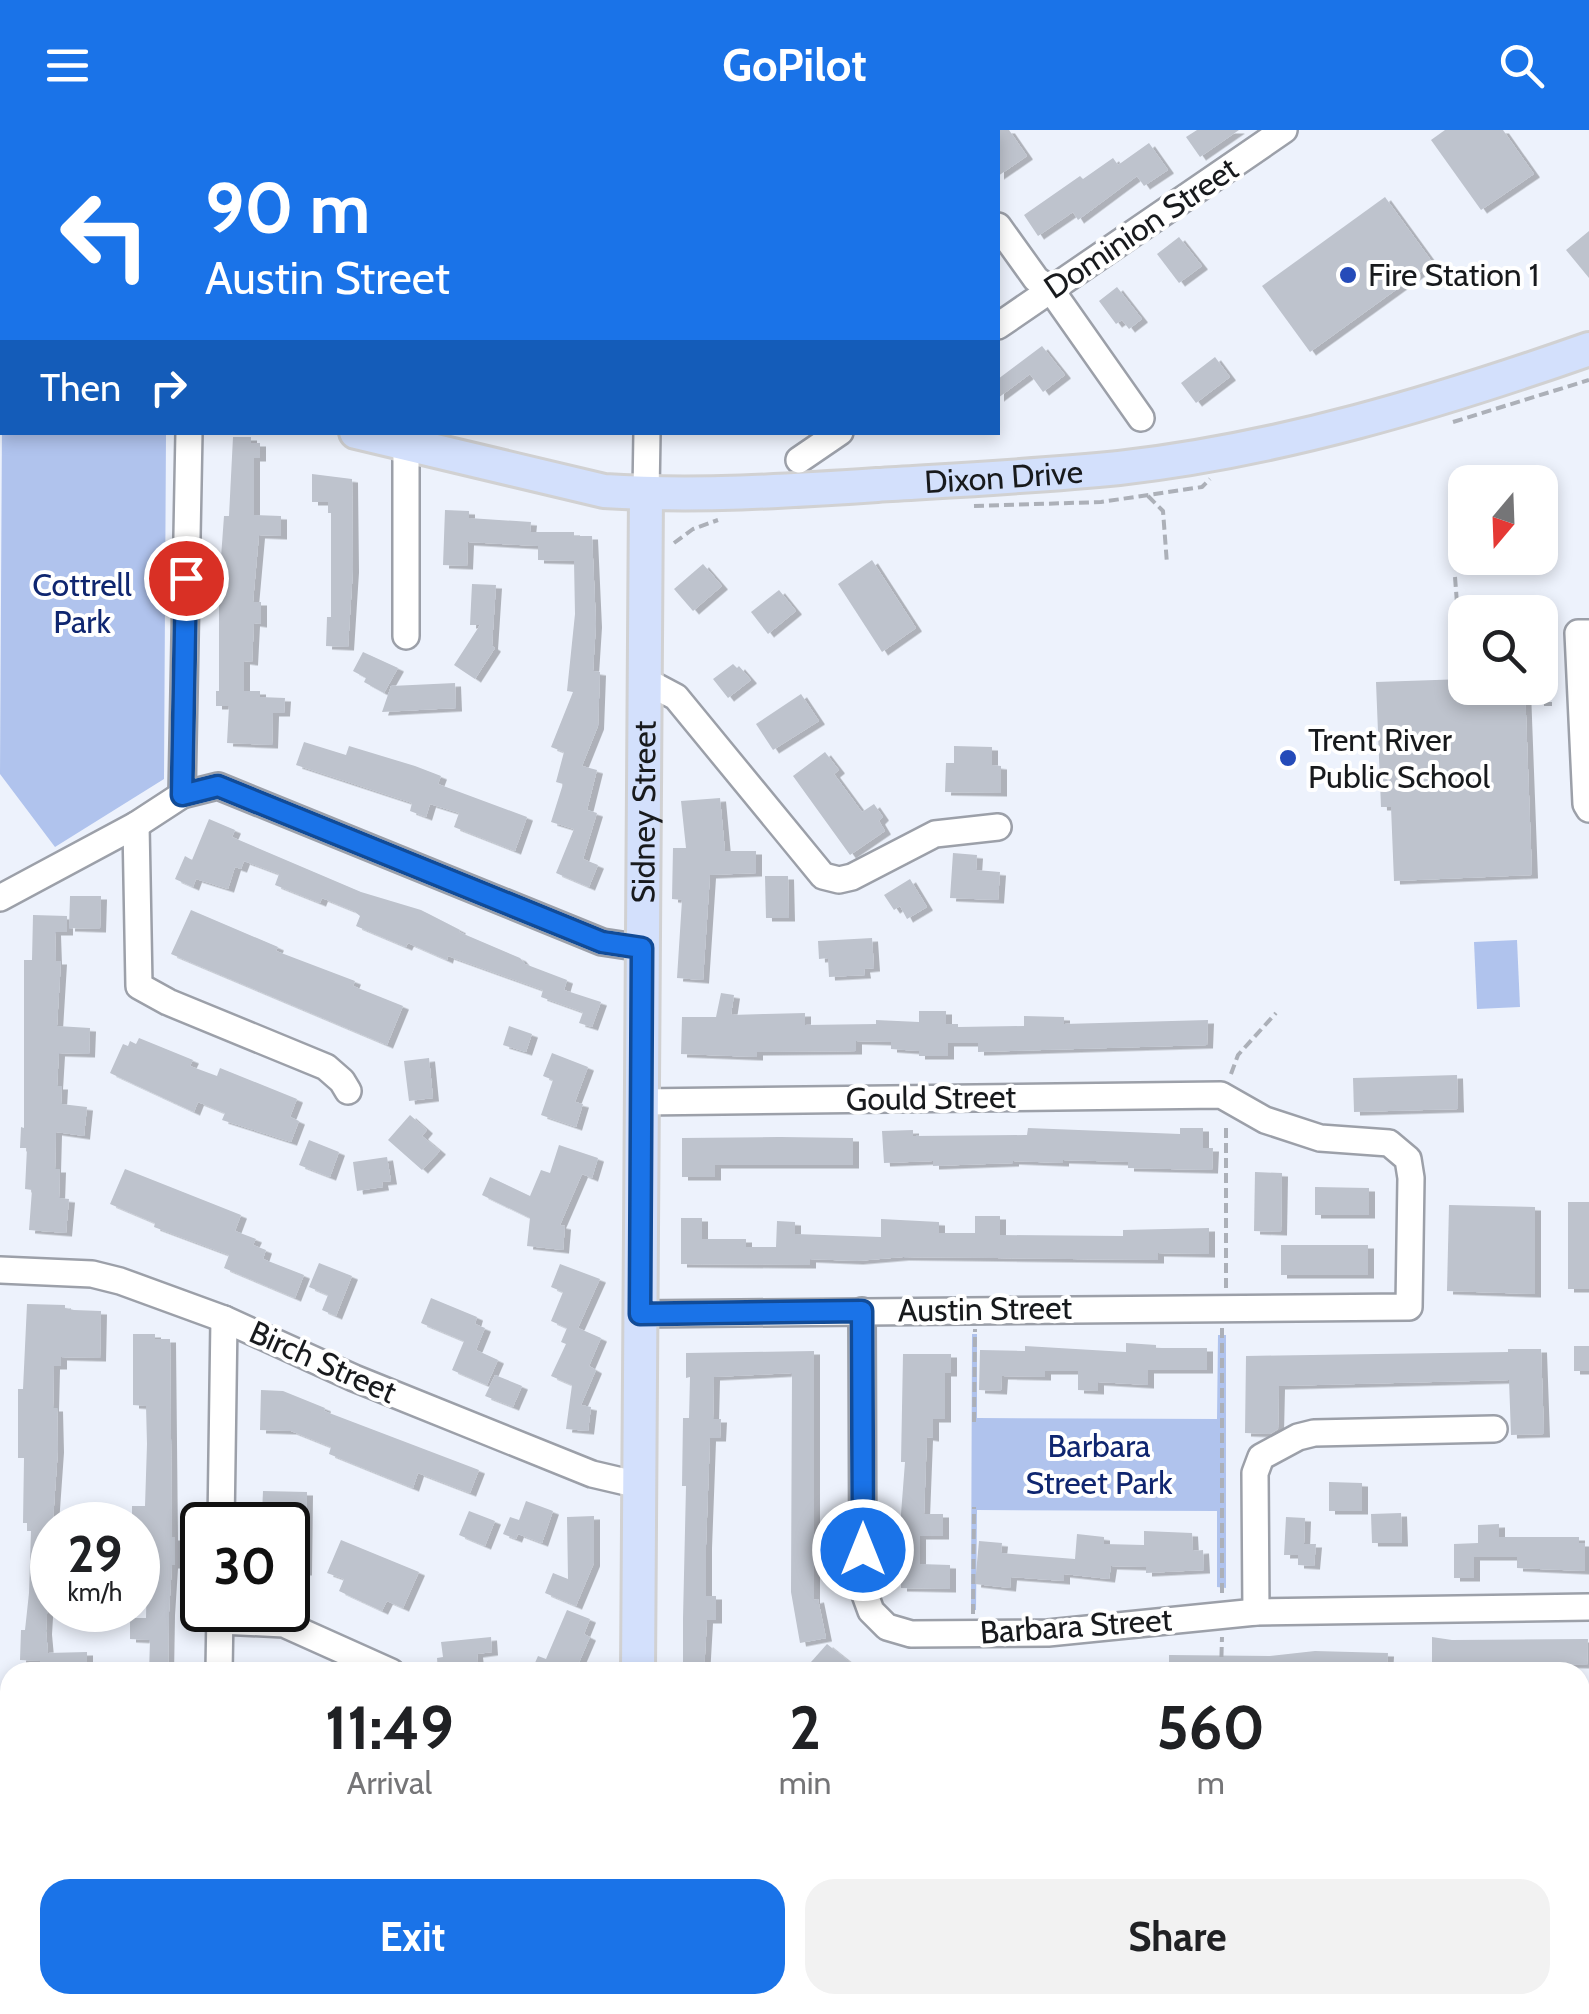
<!DOCTYPE html>
<html lang="en">
<head>
<meta charset="utf-8">
<style>
	body { margin:0; font-family:Cabin,sans-serif; background:#f2f2f2; color:#202124; height:100vh; display:flex; flex-direction:column; font-size:38px; white-space:nowrap }
	* { box-sizing:border-box; margin:0 }
	p { font-size:32px; color:#757577 }
	.icon { flex:none; width:55px; height:55px; fill:none; stroke:currentColor; stroke-width:2; stroke-linecap:round; stroke-linejoin:round }
	.map { position:relative; flex:1; overflow:hidden }
	.details { position:absolute; left:0px; top:1532px; width:1590px; height:352px; display:flex; flex-direction:column; background:#fff; border-radius:30px 30px 0 0; box-shadow:0 5px 15px #0003 }
	.details>* { flex:none }
	.guide { position:absolute; left:0px; top:0px; width:1000px; height:305px; box-shadow:0 5px 15px #0003; background:#1a73e8; color:#fff; overflow:hidden }
	.needle { width:65px; rotate:199deg }
	.controls { position:absolute; left:1448px; top:335px; display:grid; gap:20px }
	.controls a { display:grid; place-items:center; width:110px; height:110px; border-radius:20px; background:#fff; box-shadow:0 5px 15px #0003; font-size:50px }
	.speed { position:absolute; left:30px; top:1372px; display:flex; gap:20px; font-size:50px; font-weight:700; text-align:center }
	.speed>* { display:grid; place-content:center; width:130px; height:130px; border-radius:50%; background:#fff; box-shadow:0 5px 15px #0003; line-height:1 }
	.speed small { font-size:25px; font-weight:400 }
	.speed .limit { border:5px solid #111; border-radius:15px; background:#fff; color:#111 }
	.pin { position:absolute; display:grid; place-items:center; width:85px; height:85px; color:#fff; margin:-42px; border:5px solid #fff; border-radius:50%; box-shadow:0 2px 10px #0007 }
	.me { position:absolute; width:110px; margin:-55px; rotate:0deg; stroke-linejoin:round; filter:drop-shadow(0 0 8px #0008) }
	.turn { display:flex; align-items:center; gap:35px; height:210px; padding:0 40px; font-size:45px }
	.turn .icon { width:130px; height:130px; stroke-width:2.5 }
	.turn b { display:block; font-size:70px; line-height:85px }
	.then { display:flex; align-items:center; height:95px; padding:0 40px; background:#0003; gap:20px; font-size:38px }
	.eta { display:flex; justify-content:space-evenly; align-items:center; height:170px; text-align:center }
	.eta b { font-size:60px; font-weight:700; line-height:70px }
	.primary-button { display:flex; gap:20px; margin-top:auto; padding:20px 40px }
	.primary-button a { flex:1; height:115px; border-radius:30px; background:#1a73e8; color:#fff; font-size:40px; font-weight:700; line-height:115px; text-align:center }
	.primary-button a+a { background:#f2f2f2; color:#202124 }
	header { display:flex; justify-content:space-between; align-items:center; height:130px; padding:0 40px; background:#1a73e8; color:#fff; font-size:45px; font-weight:700 }
	.map>svg:first-child { display:block }
</style>
</head>
<body>
<header><svg class="icon" aria-label="menu" viewBox="0 0 24 24"><path d="M4 6h16M4 12h16M4 18h16"/></svg>GoPilot<svg class="icon" aria-label="search" viewBox="0 0 24 24"><circle cx="10" cy="10" r="6"/><path d="M15 15l6 6"/></svg></header>
<div class="map">
<svg width="1589" height="1884" viewBox="0 0 1589 1884">
	<defs>
		<filter id="shadow"><feDropShadow dx="6" dy="3.5" stdDeviation="0" flood-color="#0004"/></filter>
	</defs>
	<rect width="100%" height="100%" fill="#edf2fc"/>
	<g fill="#b0c3ed">
		<path d="M2,292V302L166,303L164,649L55,717L0,644Z"/>
		<path d="M1517,810L1520,877L1477,879L1474,812Z"/>
		<path d="M972,1204H977V1288L1217,1289L1218,1205H1226V1458L1217,1457V1381L977,1380L976,1480H971Z"/>
	</g>
	<g fill="#bec3cd" filter="url(#shadow)">
		<path d="M998,0H1009L1027,26L998,46Z"/>
		<path d="M1197,0H1239L1200,27L1186,7Z"/>
		<path d="M1445,0H1503L1534,44L1481,80L1431,10Z"/>
		<path d="M1149,13L1168,40L1144,56L1137,46L1078,90L1073,82L1038,106L1024,85L1080,46L1083,49L1113,28L1118,35Z"/>
		<path d="M1385,67L1433,133L1310,222L1262,156Z"/>
		<path d="M1589,101V148L1566,120Z"/>
		<path d="M1179,107L1202,136L1179,153L1157,124Z"/>
		<path d="M1117,157L1142,189L1129,199L1122,190L1116,194L1099,171Z"/>
		<path d="M1042,216L1065,245L1043,262L1030,244L998,268V249Z"/>
		<path d="M1215,227L1230,247L1196,273L1181,253Z"/>
		<path d="M233,307H251V313H260V328H254V385L281,386V406L259,405L253,472H261V494L254,493L252,532L244,531V561H260V567L285,568L284,583H273L272,615L227,613L229,576H216V561H219V455L224,386H229Z"/>
		<path d="M312,344L352,349L353,439L348,517L326,516L327,487H331V383H328V372H312Z"/>
		<path d="M445,380L469,381V388L531,392L530,402H574V406H592L596,494L593,541L600,542L598,596L582,636L597,640L587,680L597,683L583,729L598,735L589,757L556,743L574,699L551,692L563,654L556,652L564,622L551,617L573,562L567,561L575,484L574,431L538,430V416L468,412L467,436L443,435Z"/>
		<path d="M872,430L916,498L882,522L838,454Z"/>
		<path d="M703,434L722,456L693,481L674,459Z"/>
		<path d="M472,454L496,455L492,516L495,518L475,549L454,535L480,495H470Z"/>
		<path d="M779,460L796,481L768,504L751,482Z"/>
		<path d="M363,522L398,538L384,563L364,552L366,548L353,541Z"/>
		<path d="M733,534L737,538L739,536L751,550L728,568L713,549Z"/>
		<path d="M1465,549V558H1525L1532,745L1394,751L1391,677H1381L1376,552Z"/>
		<path d="M455,553L456,578L382,582L391,556Z"/>
		<path d="M801,564L819,591L773,620L756,594Z"/>
		<path d="M304,612L346,625L349,616L415,636L441,646L438,654L527,687L515,721L454,697L459,683L430,674L426,687L410,681L412,673L296,635Z"/>
		<path d="M954,616L992,617V635L1001,636V663L945,662L946,633H954Z"/>
		<path d="M825,622L839,640L834,644L862,682L874,674L883,687L879,691L885,701L850,725L793,646Z"/>
		<path d="M720,668L725,721H756V743L710,745L703,850L677,848L682,770L672,769L673,718H686L681,671Z"/>
		<path d="M209,689L235,700L232,707L361,762L421,780L460,800L459,802L520,828L525,834L567,850L564,860L601,872L592,897L579,893L583,882L541,867L543,860L448,826L447,830L408,813L406,817L356,796L360,786L354,781L322,768L320,773L275,755L279,744L244,731L241,739L235,737L228,759L196,749L193,757L175,749L185,726L192,730Z"/>
		<path d="M953,723L977,725L976,740L1000,742L998,770L950,768Z"/>
		<path d="M765,746H788L789,788H766Z"/>
		<path d="M910,749L927,777L907,789L900,776L894,780L884,765Z"/>
		<path d="M70,766H101L100,799L69,798Z"/>
		<path d="M191,780L278,817L276,821L355,851L353,856L403,876L387,915L171,824Z"/>
		<path d="M33,785L67,786V802H55L56,831H61L57,896L90,898L89,924L59,923L57,956H62L61,974L87,977L84,1006L56,1002L55,1039H60L59,1068L69,1069L66,1103L29,1100L32,1060L25,1059L27,1018H20L21,997L24,998V830H32Z"/>
		<path d="M872,808L874,838L864,839L865,845L829,847L828,828L819,829L818,811Z"/>
		<path d="M721,863L734,865L731,885L805,883V895L876,894V890L919,892V881H946V894H958V897L1024,896V886L1064,887V894L1208,890L1207,915L978,922V913H948V926H919V921L891,919V912L856,911V921L757,922V927L681,924L682,887H716Z"/>
		<path d="M509,896L532,904L526,922L503,915Z"/>
		<path d="M139,908L193,930L190,936L217,946L220,938L297,969L290,987L299,991L291,1012L222,990L225,983L198,972L194,982L110,943L123,914L128,916L130,911L136,914Z"/>
		<path d="M552,923L588,937L575,972L583,974L576,997L541,985L553,950L543,946Z"/>
		<path d="M429,928L433,968L409,971L404,931Z"/>
		<path d="M1457,945L1458,979L1354,982L1353,948Z"/>
		<path d="M410,985L427,1000L422,1006L440,1021L422,1040L388,1010Z"/>
		<path d="M1028,998L1180,1004V998H1203V1018H1213L1212,1040L1128,1038V1032L1063,1030V1033L1013,1031V1033L933,1036V1031L884,1033L882,1001L913,1000V1006L1027,1005Z"/>
		<path d="M780,1007L853,1008V1035H715V1047H682V1008Z"/>
		<path d="M309,1010L339,1022L330,1047L299,1035Z"/>
		<path d="M559,1015L598,1028L592,1048L582,1044L560,1095L565,1096L563,1120L527,1116L530,1088L482,1065L490,1047L530,1066L541,1040L550,1043Z"/>
		<path d="M387,1027L391,1051L382,1052L383,1057L357,1061L353,1032Z"/>
		<path d="M125,1039L241,1085L235,1101L256,1109L253,1115L266,1120L263,1129L304,1145L295,1168L224,1138L229,1125L154,1097L155,1093L110,1074Z"/>
		<path d="M1255,1042L1282,1043L1281,1102L1254,1101Z"/>
		<path d="M1315,1057L1369,1058V1085H1315Z"/>
		<rect x="1568" y="1072" width="21" height="87"/>
		<path d="M1449,1075L1535,1077V1164L1447,1161Z"/>
		<path d="M975,1086H1000V1105L1123,1106V1100L1209,1098V1124L1158,1123V1130L903,1127L857,1131L810,1129V1135L681,1134V1088H702V1109H746V1117H776L777,1091L795,1092V1104L881,1107V1089L939,1092V1103H975Z"/>
		<rect x="1281" y="1115" width="87" height="30"/>
		<path d="M319,1133L352,1146L336,1186L322,1180L328,1165L309,1157Z"/>
		<path d="M560,1134L600,1149L578,1198L601,1208L589,1236L596,1240L581,1275L591,1277L588,1301L566,1299L572,1255L551,1246L566,1214L561,1212L567,1198L551,1191L563,1162L551,1157Z"/>
		<path d="M431,1168L477,1187L475,1194L485,1198L476,1220L498,1230L487,1255L452,1240L464,1211L421,1193Z"/>
		<path d="M27,1174L65,1175V1178L74,1180L101,1181L100,1228L61,1227V1236H54L53,1278H57L58,1319L50,1433L52,1450H49L46,1501L48,1523L87,1522V1536H40V1531L20,1530L21,1500H25L29,1463L31,1401H27V1393H23L24,1328H18V1259H23Z"/>
		<path d="M133,1204H155V1209H170L172,1407H175V1435H172L169,1482L168,1542H149L150,1510L130,1509V1488H146L147,1435H138V1395H132V1376H145L147,1314L146,1276L133,1275Z"/>
		<path d="M1126,1213L1156,1215V1218H1207V1240H1148V1255L1098,1252V1261L1078,1260V1241H1045V1247L1002,1246L1001,1261L979,1260L980,1220L1025,1221V1216L1126,1222Z"/>
		<rect x="1574" y="1216" width="15" height="25"/>
		<path d="M1508,1219H1541L1544,1304L1511,1305L1509,1250L1279,1256L1278,1299L1270,1304L1245,1303L1246,1226L1508,1222Z"/>
		<path d="M814,1221V1470L818,1469L826,1508L800,1513L791,1462L792,1243L714,1247L713,1289H721L720,1308H710L706,1415V1466H716V1490H707L704,1542H687V1532H683V1489L686,1356H682L683,1288H689L690,1247L686,1248V1223Z"/>
		<path d="M903,1224H951V1243H945V1289H933V1308L927,1307L926,1332L924,1384H943V1406H920V1434L950,1435V1459L901,1458V1384L905,1332H901Z"/>
		<path d="M495,1245L522,1256L513,1277L485,1266Z"/>
		<path d="M261,1260L283,1261L325,1278L324,1281L479,1340L470,1363L418,1343L413,1358L329,1324L331,1317L291,1301L260,1300Z"/>
		<path d="M1329,1352L1362,1353V1381H1329Z"/>
		<path d="M263,1361L307,1362L306,1442H288V1395H277L278,1383H262Z"/>
		<path d="M526,1371L553,1381L542,1413L518,1404L516,1409L503,1404L510,1387L519,1390Z"/>
		<path d="M469,1381L495,1391L485,1416L459,1405Z"/>
		<path d="M1401,1383L1402,1413H1372L1371,1384Z"/>
		<path d="M594,1386V1433L576,1476L545,1463L553,1443L568,1449L567,1387Z"/>
		<path d="M1286,1387L1305,1388L1304,1414H1316L1314,1436L1298,1435V1425H1284Z"/>
		<path d="M1499,1394V1407H1579V1413H1585V1441L1517,1438V1427H1474V1448H1454V1414L1478,1413V1395Z"/>
		<path d="M1144,1401L1192,1403L1193,1421L1203,1420L1204,1440L1146,1443V1437L1111,1436L1109,1449L1064,1444V1451L1011,1447L1010,1458L975,1454L979,1411L1002,1413L1001,1423L1075,1429L1077,1404L1104,1407V1414L1144,1415Z"/>
		<path d="M341,1410L419,1442L403,1478L387,1471L382,1481L339,1461L344,1449L327,1443Z"/>
		<path d="M567,1480L590,1489L584,1504L590,1507L575,1542H531L538,1526L546,1529Z"/>
		<path d="M491,1507L492,1522L477,1524L479,1542H438L437,1528L443,1527L441,1512Z"/>
		<path d="M1432,1507L1452,1510L1588,1509L1587,1535L1551,1534L1550,1542H1432Z"/>
		<path d="M827,1514L862,1542H824L811,1532Z"/>
		<path d="M1315,1521L1388,1523L1387,1542H1169V1525L1270,1526Z"/>
	</g>
	<g fill="none" stroke-linecap="round" stroke-linejoin="round">
		<defs>
			<g id="minor">
				<path d="M345,0L351,2"/>
				<path d="M927,0L929,2"/>
				<path d="M649,2V0"/>
				<path d="M998,96L1036,149L1051,160L1141,288"/>
				<path d="M998,196L1284,0"/>
				<path d="M799,330L840,302"/>
				<path d="M646,364L647,302"/>
				<path d="M1589,503H1578L1586,674L1589,679"/>
				<path d="M406,506V316"/>
				<path d="M644,550L676,567L823,746L839,750L852,747L935,704L998,697"/>
				<path d="M182,665L189,302"/>
				<path d="M136,695L139,856L168,872L326,937L342,951L348,961"/>
				<path d="M0,768L136,695L182,665L218,656L602,812L642,818"/>
				<path d="M0,1140L92,1144L120,1151L224,1189L354,1248L592,1344L639,1355"/>
				<path d="M862,1181L863,1459L871,1481L887,1497L911,1504L1048,1503L1256,1482L1589,1477"/>
				<path d="M640,1184L1409,1177L1411,1048L1408,1029L1389,1013L1320,1008L1265,990L1221,965L642,972"/>
				<path d="M221,1395L224,1189"/>
				<path d="M1256,1482L1255,1343L1261,1327L1298,1307L1314,1303L1494,1299"/>
				<path d="M220,1491L284,1494L391,1542"/>
				<path d="M219,1542L220,1480"/>
				<path d="M1580,1746L1589,1745"/>
				<path d="M394,1875V1884"/>
				<path d="M75,1884L88,1875"/>
			</g>
			<g id="major">
				<path d="M0,204H2"/>
				<path id="s1" d="M356,302L604,361C695,367 787,361 877,355C958,350 1039,346 1119,338C1279,320 1438,272 1589,219"/>
				<path id="s2" d="M638,1542L646,364"/>
				<path d="M638,1884V1875"/>
			</g>
		</defs>
		<use href="#minor" stroke="#9ca0a9" stroke-width="30"/>
		<use href="#major" stroke="#d1d1d2" stroke-width="38"/>
		<g stroke="#acb0b8" stroke-width="4" stroke-dasharray="10 5" stroke-linecap="butt">
			<path d="M1453,292L1589,250"/>
			<path d="M1148,366L1163,381L1167,434"/>
			<path d="M974,376L1101,372L1202,357L1210,349"/>
			<path d="M674,413L693,399L718,390"/>
			<path d="M1455,447L1459,500"/>
			<path d="M1544,574H1552"/>
			<path d="M1231,944L1238,925L1276,883"/>
			<path d="M1226,1158V993"/>
			<path d="M974,1292L975,1199"/>
			<path d="M1222,1463V1197"/>
			<path d="M973,1484L974,1377"/>
			<path d="M1221,1542L1222,1507"/>
		</g>
		<use href="#minor" stroke="#fff" stroke-width="25"/>
		<use href="#major" stroke="#d3e0fc" stroke-width="32"/>
	</g>
	<g fill="none" stroke-linecap="round" stroke-linejoin="round">
		<defs>
			<path id="route" d="M186,448L182,665L218,656L602,812L642,818L640,1184L862,1181L863,1420"/>
		</defs>
		<use href="#route" stroke="#114b97" stroke-width="25"/>
		<use href="#route" stroke="#1a73e8" stroke-width="18"/>
	</g>
	<g fill="#254bb9" stroke="#fff" stroke-width="4">
		<circle cx="1348" cy="145" r="10"/>
		<circle cx="1288" cy="628" r="10"/>
	</g>
	<g text-anchor="middle" stroke-width="8" stroke-linejoin="round" paint-order="stroke">
		<g font-size="32" fill="#181a1d" stroke="#fff">
			<text transform="translate(1141 98) rotate(-34)" y="11">Dominion Street</text>
			<text dy="11" stroke="none"><textPath href="#s1" startOffset="655">Dixon Drive</textPath></text>
			<text dy="11" stroke="none"><textPath href="#s2" startOffset="860">Sidney Street</textPath></text>
			<text transform="translate(931 968) rotate(-1)" y="11">Gould Street</text>
			<text transform="translate(985 1179) rotate(-1)" y="11">Austin Street</text>
			<text transform="translate(323 1232) rotate(24)" y="11">Birch Street</text>
			<text transform="translate(1076 1496) rotate(-4)" y="11">Barbara Street</text>
		</g>
		<g font-size="32" fill="#181a1d" stroke="#fff" text-anchor="start">
			<text x="1368" y="156">Fire Station 1</text>
			<text x="1308" y="621">Trent River<tspan x="1308" dy="37">Public School</tspan></text>
		</g>
		<g font-size="32" fill="#0f2670" stroke="#fff">
			<text x="82" y="466">Cottrell<tspan x="82" dy="37">Park</tspan></text>
			<text x="1099" y="1327">Barbara<tspan x="1099" dy="37">Street Park</tspan></text>
		</g>
	</g>
</svg>
<div class="controls">
<a><svg class="needle" viewBox="-14 -14 28 28"><path d="M0-13l5 13h-10z" fill="#e53935"/><path d="M0 13l5-13h-10z" fill="#757577"/></svg></a>
<a><svg class="icon" aria-label="search" viewBox="0 0 24 24"><circle cx="10" cy="10" r="6"/><path d="M15 15l6 6"/></svg></a>
</div>
<div class="speed"><div>29<small>km/h</small></div><div class="limit">30</div></div>
<div class="pin" style="left:186px;top:448px;background:#d93025"><svg class="icon" aria-label="arrive" viewBox="0 0 24 24"><path d="M6 21V4h12l-3 4 3 4H6"/></svg></div>
<svg class="me" style="left:863px;top:1420px" viewBox="-20 -20 40 40"><circle r="17" fill="#1a73e8" stroke="#fff" stroke-width="3"/><path d="M0-11L8 9 0 5-8 9z" fill="#fff"/></svg>
<div class="guide">
<div class="turn"><svg class="icon" aria-label="left" viewBox="0 0 24 24"><path d="M17 20v-9H6M10 6l-5 5 5 5"/></svg><div><b>90 m</b>Austin Street</div></div>
<div class="then">Then<svg class="icon" aria-label="right" viewBox="0 0 24 24"><path d="M7 20v-9h11M14 6l5 5-5 5"/></svg></div>
</div>
<section class="details">
<div class="eta">
<div><b>11:49</b><p>Arrival</p></div>
<div><b>2</b><p>min</p></div>
<div><b>560</b><p>m</p></div>
</div>
<div class="primary-button"><a>Exit</a><a>Share</a></div>
</section>
</div>
</body>
</html>
